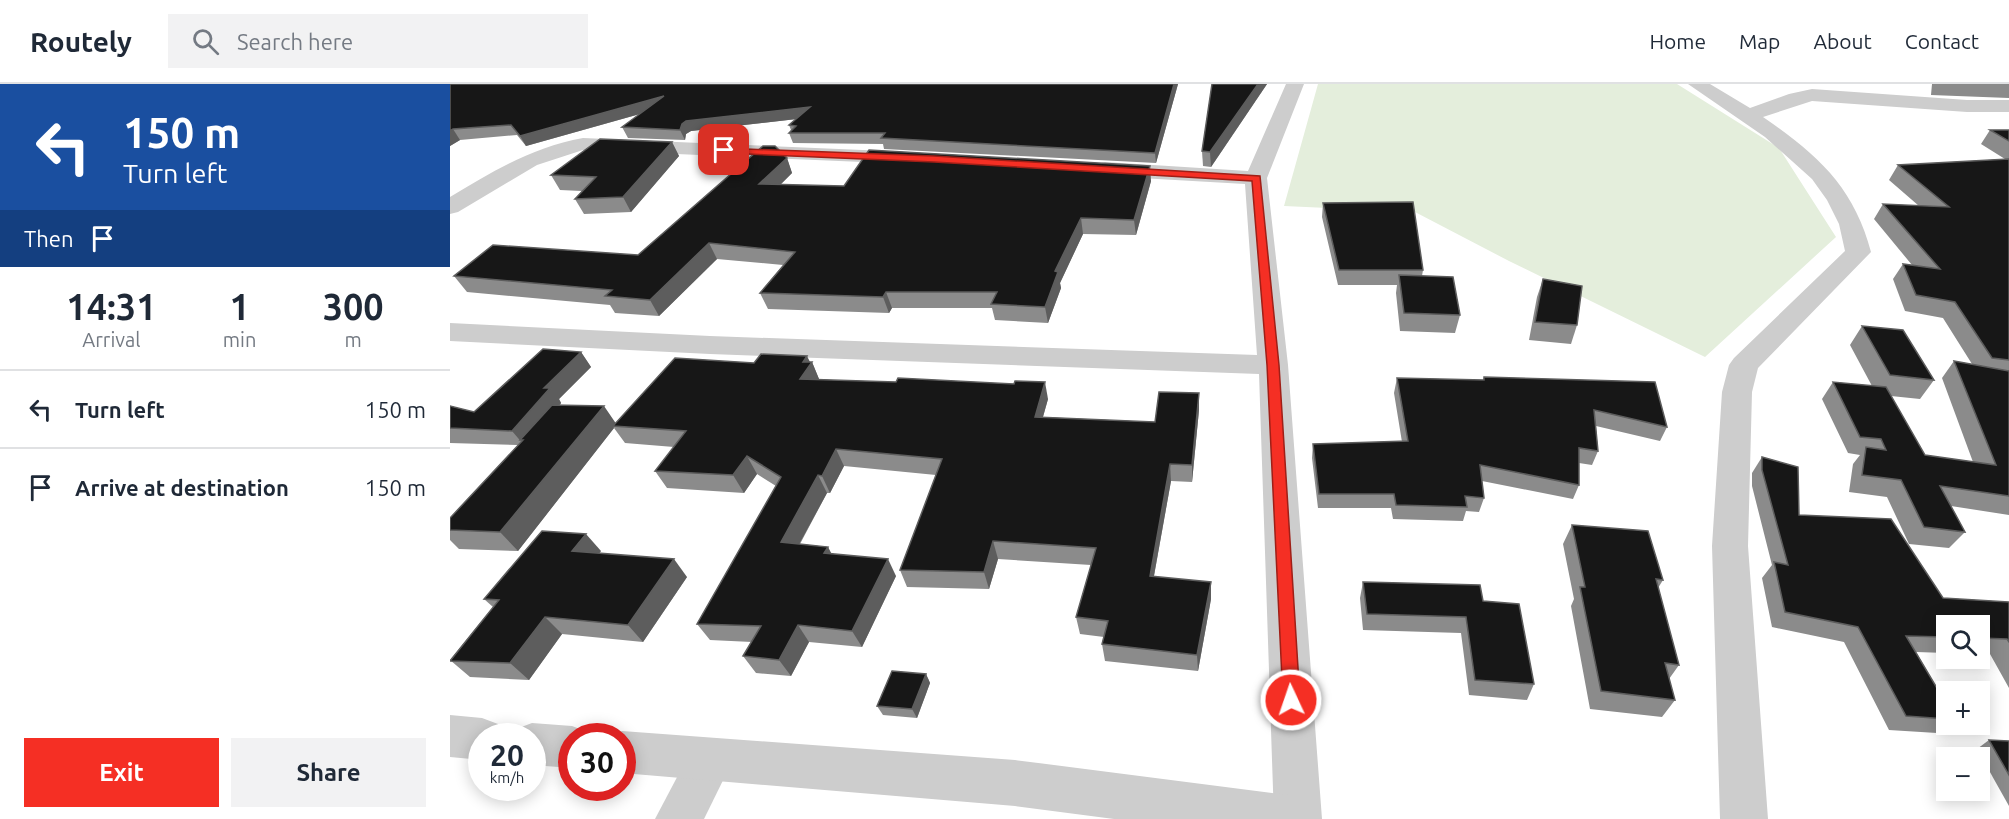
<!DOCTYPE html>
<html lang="en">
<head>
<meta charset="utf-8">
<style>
	body { margin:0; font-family:Ubuntu,sans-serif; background:#f2f2f3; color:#1f2937; height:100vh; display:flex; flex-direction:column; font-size:22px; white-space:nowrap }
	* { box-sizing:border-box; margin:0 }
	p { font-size:20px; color:#747a83 }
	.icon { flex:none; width:33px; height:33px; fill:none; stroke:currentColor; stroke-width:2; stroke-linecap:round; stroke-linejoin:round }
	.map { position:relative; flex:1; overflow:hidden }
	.sheet { display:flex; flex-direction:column; background:#fff; width:450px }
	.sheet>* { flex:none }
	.top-card { background:#1a4fa0; color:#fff; overflow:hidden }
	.controls { position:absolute; left:1486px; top:531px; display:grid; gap:12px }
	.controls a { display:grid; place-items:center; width:54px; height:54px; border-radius:0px; background:#fff; box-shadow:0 3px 15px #0003; font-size:30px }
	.speed { position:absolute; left:18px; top:639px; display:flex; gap:12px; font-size:30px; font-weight:700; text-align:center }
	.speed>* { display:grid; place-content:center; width:78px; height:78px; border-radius:50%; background:#fff; box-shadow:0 3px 15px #0003; line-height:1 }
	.speed small { font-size:15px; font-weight:400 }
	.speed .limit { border:9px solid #d22; background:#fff; color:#111 }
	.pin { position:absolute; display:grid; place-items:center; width:51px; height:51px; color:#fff; margin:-26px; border-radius:12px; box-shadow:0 3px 9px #0006 }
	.me { position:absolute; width:66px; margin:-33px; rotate:357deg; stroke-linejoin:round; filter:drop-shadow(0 0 4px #0008) }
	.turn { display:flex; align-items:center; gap:21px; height:126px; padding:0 24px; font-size:27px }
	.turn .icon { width:78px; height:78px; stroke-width:2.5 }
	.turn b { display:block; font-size:42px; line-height:51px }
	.then { display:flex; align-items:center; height:57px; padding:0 24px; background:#0003; gap:12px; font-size:22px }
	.eta { display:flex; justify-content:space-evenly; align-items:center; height:102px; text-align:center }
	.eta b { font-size:36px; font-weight:700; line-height:42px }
	.button { display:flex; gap:12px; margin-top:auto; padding:12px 24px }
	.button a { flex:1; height:69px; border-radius:0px; background:#f52f24; color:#fff; font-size:24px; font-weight:700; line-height:69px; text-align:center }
	.button a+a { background:#f2f2f3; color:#1f2937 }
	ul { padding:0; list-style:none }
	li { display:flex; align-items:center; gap:18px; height:78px; padding:0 24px; border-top:2px solid #e0e1e3 }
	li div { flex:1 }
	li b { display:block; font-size:22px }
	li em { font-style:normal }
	header { display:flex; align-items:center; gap:36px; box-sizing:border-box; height:84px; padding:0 30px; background:#fff; border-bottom:2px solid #e0e1e3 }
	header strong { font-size:28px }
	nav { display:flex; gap:33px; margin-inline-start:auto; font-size:21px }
	.search { width:420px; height:54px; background:#f2f2f3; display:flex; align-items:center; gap:15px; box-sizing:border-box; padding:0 21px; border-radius:0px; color:#747a83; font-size:22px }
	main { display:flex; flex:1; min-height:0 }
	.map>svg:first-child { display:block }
</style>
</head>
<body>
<header>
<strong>Routely</strong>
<div class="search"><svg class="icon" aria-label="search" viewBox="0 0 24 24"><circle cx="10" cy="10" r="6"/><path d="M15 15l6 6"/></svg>Search here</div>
<nav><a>Home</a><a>Map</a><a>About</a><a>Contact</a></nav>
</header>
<main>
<section class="sheet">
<div class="top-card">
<div class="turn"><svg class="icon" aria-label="left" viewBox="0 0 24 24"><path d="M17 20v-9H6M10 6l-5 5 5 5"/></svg><div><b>150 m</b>Turn left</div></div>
<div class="then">Then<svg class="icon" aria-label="arrive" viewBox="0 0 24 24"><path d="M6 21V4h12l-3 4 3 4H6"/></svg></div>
</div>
<div class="eta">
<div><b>14:31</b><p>Arrival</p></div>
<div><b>1</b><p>min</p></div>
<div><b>300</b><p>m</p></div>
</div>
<ul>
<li><svg class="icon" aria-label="left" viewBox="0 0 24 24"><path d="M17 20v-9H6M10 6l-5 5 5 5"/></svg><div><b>Turn left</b></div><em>150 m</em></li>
<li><svg class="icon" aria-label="arrive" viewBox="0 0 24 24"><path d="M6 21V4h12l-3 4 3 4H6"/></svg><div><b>Arrive at destination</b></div><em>150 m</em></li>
</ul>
<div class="button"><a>Exit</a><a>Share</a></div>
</section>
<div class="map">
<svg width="1559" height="735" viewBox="0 0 1559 735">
	<rect width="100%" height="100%" fill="#fff"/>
	<path fill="#e4eedc" d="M868,0H1227L1329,64L1386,153L1255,273L1059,177L965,128L834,122Z"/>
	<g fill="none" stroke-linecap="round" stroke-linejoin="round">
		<g fill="#cdcdcd" fill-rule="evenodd">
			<path d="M836,0H854L817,94L838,281L872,735H824L809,290L260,270L0,257V239L260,252L807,271L795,100L655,92L647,90L644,85L647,80L655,78L798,87Z"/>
			<path d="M1238,0H1260L1300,24L1339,10L1362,5L1517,16H1559V28H1517L1362,17L1313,33C1367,70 1404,103 1421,168L1308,284L1302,308L1298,462L1318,735H1270L1262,462L1272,308L1279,281L1284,274L1395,167L1389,140L1377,116L1362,95L1315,53Z"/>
			<path d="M133,54L460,68L468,69L471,74L468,79L460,80L133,66L87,81L8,128L0,130V113C43,87 83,63 133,54Z"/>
			<path d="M260,654L276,661L283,676L254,735H205L244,661Z"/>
		</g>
		<g fill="#cdcdcd" fill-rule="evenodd">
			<path d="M0,631L32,634L48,640L53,652H32V676L0,673Z"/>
			<path d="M82,639L122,642L138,648L140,652H122V684L82,681V652H63L66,645Z"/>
			<path d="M172,647L565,676L838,711L855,718L862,735H664L565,722L172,689V652H157Z"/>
		</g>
	</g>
	<g fill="#8b8b8b">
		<path d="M0,0H728L706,79L434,65L433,60L343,59L339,49L341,46L339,41L347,35L241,47L236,50L235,56L178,54L172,43L190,30L76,62L67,51L10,56L0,62Z"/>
		<path d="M762,0H817L761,83L753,82L752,67Z"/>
		<path d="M1482,0H1559V14L1481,11Z"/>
		<path d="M1540,46H1559V431L1501,422L1515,448L1499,464L1459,460L1437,413L1399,408L1403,380L1410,371L1398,369L1372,315L1383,298L1422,302L1400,261L1412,242L1484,296L1470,315L1441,312L1475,371L1523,378L1492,294L1504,277L1522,280L1493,234L1455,227L1443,195L1453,180L1462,181L1424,135L1433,120L1469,122L1439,96L1448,81L1555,75L1531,60Z"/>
		<path d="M222,58L229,72L181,128L134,130L125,115L132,107L110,106L101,91Z"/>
		<path d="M337,74L342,89L330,101L394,102L701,97L686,151L633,150L610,199L611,204L598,239L545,236L542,224H442L439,229L318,225L310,209L333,181L267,175L209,232L165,229L160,221L17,208L4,192L188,171Z"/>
		<path d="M873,119L973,186L972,192L1010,231L1005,249L950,247L946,209L947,201H888L872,133Z"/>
		<path d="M1093,195L1127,241L1121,260L1079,256L1087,213Z"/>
		<path d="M131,268L141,283L109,315L111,319L110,321L166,339L304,279L362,278L369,295L598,315L593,333L705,338L749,326L742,398L721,397L704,492L761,515L748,587L655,577L652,560L654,553L630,550L626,533L641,481L548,475L539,505L457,503L450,486L486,391L394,382L380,409H377L350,460L378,463L381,470L446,492L412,563L359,558L341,592L306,589L293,572L302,558L260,556L247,540L326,402L307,390L294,409L217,404L205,387L224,363L175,359L164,344L68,467L9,465L0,456V434L68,361L0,359V322L24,328Z"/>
		<path d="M1034,293L1217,343L1210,357L1146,342L1148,367L1142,381L1129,379V401L1123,415L1032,397L1034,414L1029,428L1016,427L1013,437L943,435L941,424H868L862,374L863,360L952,358L944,309L947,294L1033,296Z"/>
		<path d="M1312,373L1349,431L1493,514L1559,518V604L1540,570H1530V542H1497V569L1466,568L1497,621V640H1498L1487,649L1439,646L1394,558L1322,543L1312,494L1322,481L1302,402V389Z"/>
		<path d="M1122,441L1213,496L1208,504L1229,581L1219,595L1225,616L1212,633L1140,625L1121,522L1124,515L1113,460Z"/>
		<path d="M151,467L149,469L237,493L193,558L112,550L79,596L20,593L0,576L43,523L34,515Z"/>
		<path d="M913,498L1033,517L1084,600L1077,616L1019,611L1011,549L913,546L910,514Z"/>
		<path d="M476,590L480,599L467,634L433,631L427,622Z"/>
		<path d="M1539,656L1559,657V722L1527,665Z"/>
	</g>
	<g fill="#5d5d5d">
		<path d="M724,0H728L706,79L705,69Z"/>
		<path d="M808,0H817L761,83L760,68Z"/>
		<path d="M214,12L218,22L76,62L70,52Z"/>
		<path d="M360,23L364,33L241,47L236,50L235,56L230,46L232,40L236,37Z"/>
		<path d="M3,45L10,56L0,62V47Z"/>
		<path d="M222,58L229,72L181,128L173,113Z"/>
		<path d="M337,74L342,89L316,115L309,100Z"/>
		<path d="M700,82L701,97L686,151L684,136Z"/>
		<path d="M631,134L633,150L610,199L611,204L598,239L595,223L605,187Z"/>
		<path d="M259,159L267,175L209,232L200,216Z"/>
		<path d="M436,208L442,224L439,229L433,213Z"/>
		<path d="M131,268L141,283L109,315L111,319L76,359L73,356H70L74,361L62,347L94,304Z"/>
		<path d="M357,272L361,280L362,278L369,295H350L353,278Z"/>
		<path d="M595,298L598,315L588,350L585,333Z"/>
		<path d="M749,309V326L742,398V381Z"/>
		<path d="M154,322L167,341L163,342L164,344L68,467L50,448Z"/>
		<path d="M386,365L394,382L380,409L372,392Z"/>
		<path d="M297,372L307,390L294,409L283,391Z"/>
		<path d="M720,380L721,397L701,508L700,492Z"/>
		<path d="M368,391L377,409L341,475L331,458Z"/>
		<path d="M136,450L151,467L138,484L122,467Z"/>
		<path d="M543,457L548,475L539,505L534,488Z"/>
		<path d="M378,463L387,480L374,469Z"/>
		<path d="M224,475L237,493L193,558L178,541Z"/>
		<path d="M438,475L446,492L412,563L402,547Z"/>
		<path d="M761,498V515L748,587L747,571Z"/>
		<path d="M95,533L112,550L79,596L60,579Z"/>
		<path d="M348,541L359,558L341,592L329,576Z"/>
		<path d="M476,590L480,599L467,634L462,625Z"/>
	</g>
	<g fill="#171717" stroke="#5d5d5d" stroke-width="1.5">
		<path d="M0,0H724L705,69L431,54L435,49H339L346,42L339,41L360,23L236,37L232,40L230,46L172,43L214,12L70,52L61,41L3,45L0,47Z"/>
		<path d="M762,0H808L760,68L752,67Z"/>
		<path d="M1540,46H1559V57Z"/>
		<path d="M150,55L222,58L173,113L125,115L146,93L101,91Z"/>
		<path d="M313,62H325L337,74L309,100L394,102L419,66L700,82L684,136L631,134L605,187L608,188L595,223L541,220L547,208H436L433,213L310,209L345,168L259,159L200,216L155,212L162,206L4,192L43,161L188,171Z"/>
		<path d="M1559,75V276L1542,274L1505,218L1466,211L1453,180L1490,185L1433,120L1499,123L1448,81Z"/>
		<path d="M963,118L973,186H889L873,119Z"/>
		<path d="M949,191L1003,193L1010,231L954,229Z"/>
		<path d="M1093,195L1132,202L1127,241L1085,238Z"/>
		<path d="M1412,242L1453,246L1484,296L1440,291Z"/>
		<path d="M93,265L131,268L94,304H100L62,347L0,344V322L24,328Z"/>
		<path d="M311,270L357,272L353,278H362L350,295L446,298L448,294L564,300L565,297L595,298L585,333L705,338L709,308L749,309L742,381L720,380L700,492L761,498L747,571L652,560L658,537L626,533L646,464L543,457L534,488L450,486L492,375L386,365L372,392L368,391L331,458L378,463L374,469L438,475L402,547L348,541L329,576L293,572L311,542L247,540L331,393L297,372L283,391L205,387L236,347L163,342L225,274L304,279Z"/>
		<path d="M1504,277L1559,287V412L1490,402L1515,448L1474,443L1451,396L1412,391L1416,363L1436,366L1431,355L1410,353L1383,298L1436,303L1475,371L1546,381Z"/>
		<path d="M1034,293L1205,298L1217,343L1144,326L1148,367L1129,364V401L1030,381L1034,414L1015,412L1017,423L946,421L944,410H869L863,360L958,357L947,294L1034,296Z"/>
		<path d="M102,321L154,322L50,448L0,446V434L73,356H70Z"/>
		<path d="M1312,373L1348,383L1349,431L1441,435L1493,514L1559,518V558L1557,555L1530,554V542H1497V553L1456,552L1497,621V635L1456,632L1408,543L1335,528L1324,478L1338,481L1312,386Z"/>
		<path d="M1122,441L1198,447L1213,496L1206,495L1229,581L1215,579L1225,616L1151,607L1130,503H1135Z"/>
		<path d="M92,447L136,450L122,467L224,475L178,541L95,533L60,579L0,577L49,516L34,515Z"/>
		<path d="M913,498L1030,501L1033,517L1069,520L1084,600L1025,596L1016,533L917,530Z"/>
		<path d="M442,587L476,590L462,625L427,622Z"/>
		<path d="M1539,656L1559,657V691Z"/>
	</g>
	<path fill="#f52f24" stroke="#9f1f17" stroke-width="1.5" d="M270,64L484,72L810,92L829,281L850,616L848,621L841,624L835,621L833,616L817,281L802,97L484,78L274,69L270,68Z"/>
</svg>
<div class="controls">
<a><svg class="icon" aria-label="search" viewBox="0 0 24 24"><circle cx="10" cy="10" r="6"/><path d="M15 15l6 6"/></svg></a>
<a>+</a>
<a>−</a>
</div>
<div class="speed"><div>20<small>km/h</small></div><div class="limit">30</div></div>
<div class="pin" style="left:274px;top:66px;background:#d93025"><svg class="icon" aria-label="arrive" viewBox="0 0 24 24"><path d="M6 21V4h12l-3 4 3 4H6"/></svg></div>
<svg class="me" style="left:841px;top:616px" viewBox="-20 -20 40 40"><circle r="17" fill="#f52f24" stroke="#fff" stroke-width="3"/><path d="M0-11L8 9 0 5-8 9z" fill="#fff"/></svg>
</div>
</main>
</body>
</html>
